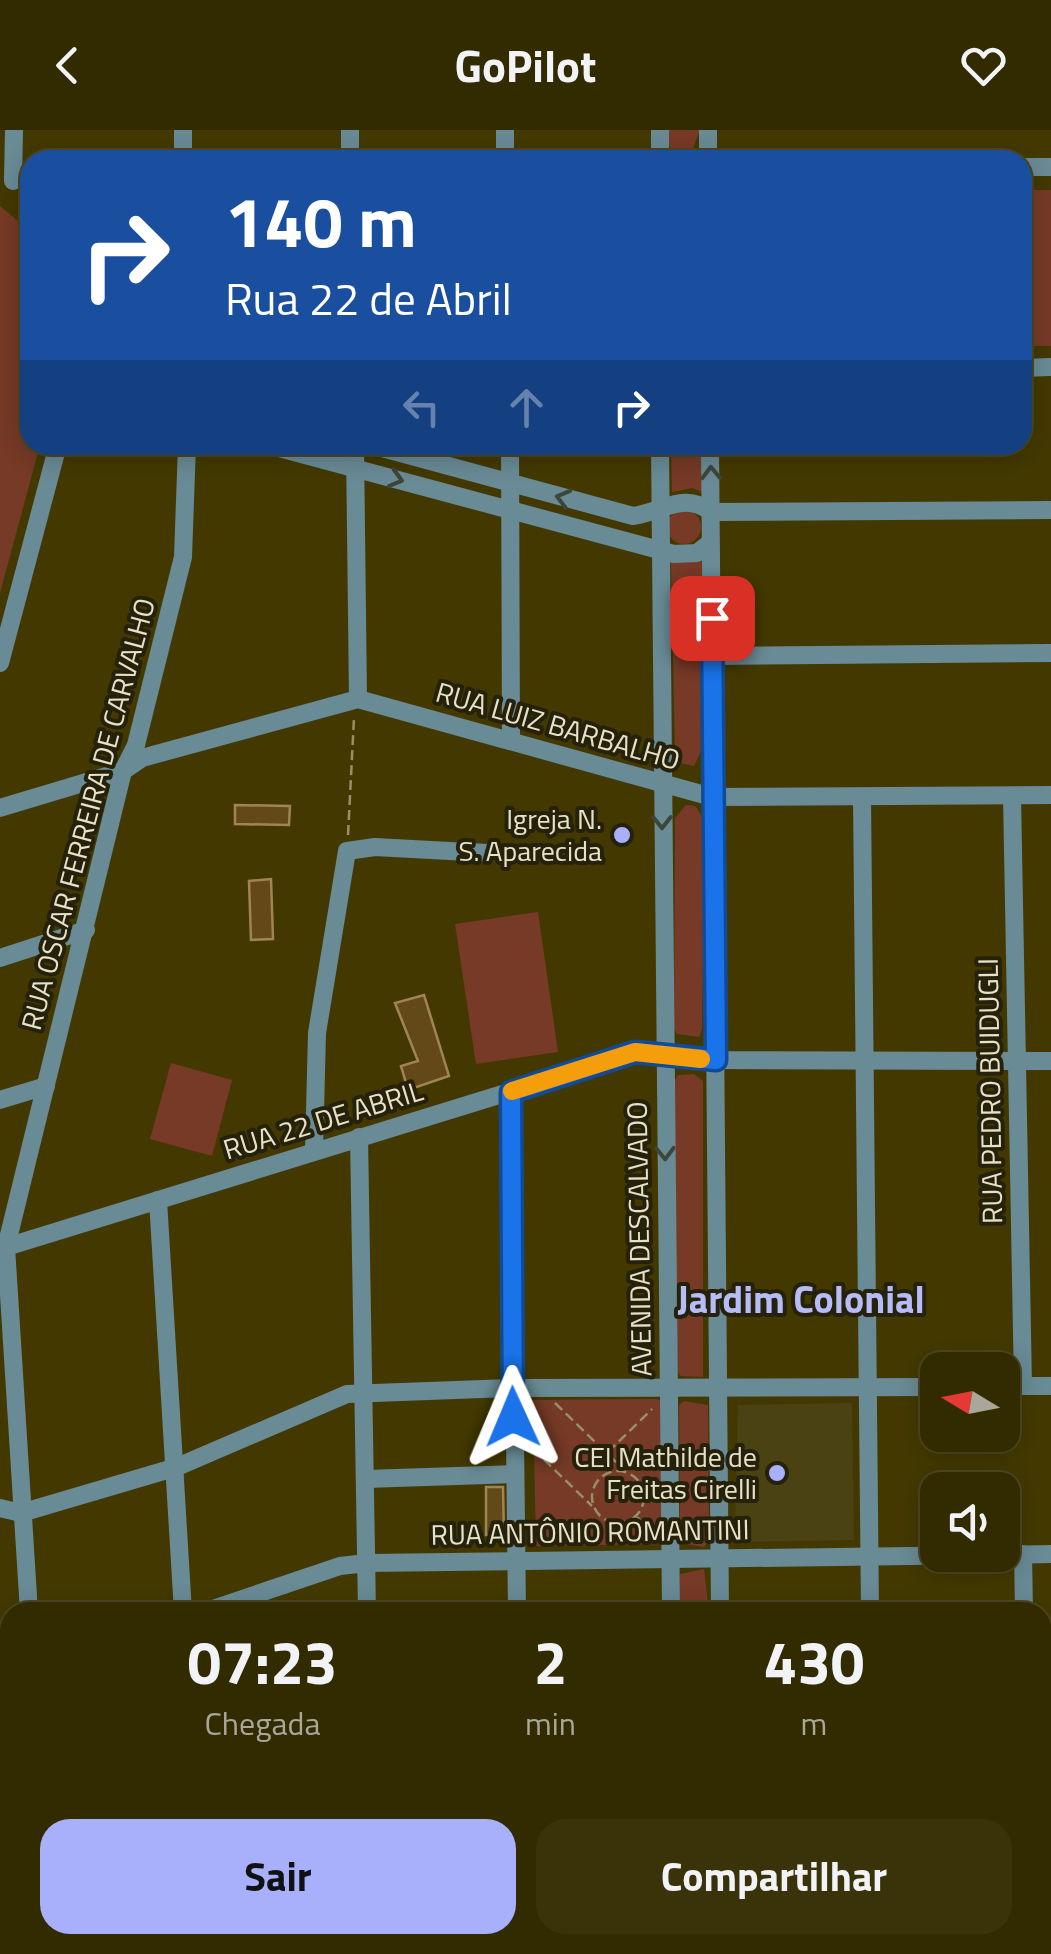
<!DOCTYPE html>
<html lang="pt">
<head>
<meta charset="utf-8">
<style>
	body { margin:0; font-family:"Titillium Web",sans-serif; background:#3a330a; color:#f1f3f6; height:100vh; display:flex; flex-direction:column; font-size:38px; white-space:nowrap }
	* { box-sizing:border-box; margin:0 }
	p { font-size:32px; color:#a8a799 }
	.icon { flex:none; width:55px; height:55px; fill:none; stroke:currentColor; stroke-width:2; stroke-linecap:round; stroke-linejoin:round }
	.map { position:relative; flex:1; overflow:hidden }
	.details { position:absolute; left:0px; top:1472px; width:1052px; height:352px; display:flex; flex-direction:column; background:#322b00; border-radius:30px 30px 0 0; box-shadow:0 5px 25px #0003,0 0 0 2px #4d4722 }
	.details>* { flex:none }
	.guide { position:absolute; left:20px; top:20px; width:1012px; height:305px; border-radius:30px; box-shadow:0 5px 25px #0003,0 0 0 2px #4d4722; background:#1a4fa0; color:#fff; overflow:hidden }
	.needle { width:65px; rotate:280deg }
	.fabs { position:absolute; left:920px; top:1222px; display:grid; gap:20px }
	.fabs a { display:grid; place-items:center; width:100px; height:100px; border-radius:20px; background:#322b00; box-shadow:0 5px 25px #0003,0 0 0 2px #4d4722; font-size:50px }
	.pin { position:absolute; display:grid; place-items:center; width:85px; height:85px; color:#fff; margin:-42px; border-radius:20px; box-shadow:0 5px 15px #0006 }
	.me { position:absolute; width:110px; margin:-55px; rotate:359deg; stroke-linejoin:round; filter:drop-shadow(0 0 8px #0008) }
	.turn { display:flex; align-items:center; gap:35px; height:210px; padding:0 40px; font-size:45px }
	.turn .icon { width:130px; height:130px; stroke-width:2.5 }
	.turn b { display:block; font-size:70px; line-height:85px }
	.lanes { display:flex; align-items:center; height:95px; padding:0 40px; background:#0003; justify-content:center; gap:50px; direction:ltr }
	.lanes .off { opacity:.35 }
	.eta { display:flex; justify-content:space-evenly; align-items:center; height:170px; text-align:center }
	.eta b { font-size:60px; font-weight:700; line-height:70px }
	.action { display:flex; gap:20px; margin-top:auto; padding:20px 40px }
	.action a { flex:1; height:115px; border-radius:30px; background:#a8b0fc; color:#111; font-size:40px; font-weight:700; line-height:115px; text-align:center }
	.action a+a { background:#3a330a; color:#f1f3f6 }
	header { display:flex; justify-content:space-between; align-items:center; height:130px; padding:0 40px; background:#322b00; font-size:45px; font-weight:700 }
	.map>svg:first-child { display:block }
</style>
</head>
<body>
<header><svg class="icon" aria-label="back" viewBox="0 0 24 24"><path d="M15 5l-7 7 7 7"/></svg>GoPilot<svg class="icon" aria-label="heart" viewBox="0 0 24 24"><path d="M12 20l-8-8c-3-5 5-10 8-4 3-6 11-1 8 4z"/></svg></header>
<div class="map">
<svg width="1051" height="1824" viewBox="0 0 1051 1824">
	<rect width="100%" height="100%" fill="#433900"/>
	<path fill="#4a4212" d="M852,1273L854,1410L741,1412L735,1406L738,1275Z"/>
	<g fill="#763a26">
		<path d="M669,0H700L690,26L676,25L669,16Z"/>
		<path d="M1022,60H1051V216H1023Z"/>
		<path d="M0,76L30,101V315H40L0,463Z"/>
		<path d="M671,315H702L703,362L692,358L672,362Z"/>
		<circle cx="684" cy="397" r="17"/>
		<path d="M671,432H702V619L694,636L680,633L675,623Z"/>
		<path d="M686,675L695,676L705,690L702,899L699,907L677,904L674,899L675,688Z"/>
		<path d="M538,782L558,922L476,934L455,794Z"/>
		<path d="M171,933L232,950L212,1026L150,1009Z"/>
		<path d="M694,944L703,951V1247L681,1246L677,1242L674,952L678,945Z"/>
		<path d="M657,1269L661,1271L662,1414L536,1416L533,1270Z"/>
		<path d="M684,1271L708,1275L709,1411L704,1417L680,1413L679,1275Z"/>
		<path d="M704,1439L709,1482H680V1444Z"/>
		<path d="M0,1592L10,1595V1815H315L312,1824H0Z"/>
		<path d="M450,1815H508V1824H449Z"/>
	</g>
	<g fill="#634818" stroke="#a18455" stroke-width="2.5">
		<path d="M235,675L290,676L289,695L235,694Z"/>
		<path d="M271,749L273,809L251,810L249,751Z"/>
		<path d="M424,865L449,946L408,960L401,936L418,931L395,873Z"/>
		<path d="M486,1357H503L504,1405H486Z"/>
	</g>
	<g fill="none" stroke-linecap="round" stroke-linejoin="round">
		<g stroke="#978f65" stroke-width="2.5" stroke-dasharray="10 5" stroke-linecap="butt">
			<path d="M348,705L354,588"/>
			<path d="M555,1273L625,1341"/>
			<path d="M533,1319L592,1376"/>
			<path d="M608,1322L652,1279"/>
			<circle cx="618" cy="1367" r="26"/>
			<path d="M637,1387L652,1403"/>
			<path d="M125,1815L159,1824"/>
			<path d="M112,1824L114,1815"/>
		</g>
		<g stroke="#698b95" stroke-width="18">
			<path d="M183,0V30"/>
			<path d="M350,0V30"/>
			<path d="M505,0V30"/>
			<path d="M660,0V30"/>
			<path d="M708,30V0"/>
			<path d="M1022,37H1051"/>
			<path d="M13,51L14,0"/>
			<path d="M1022,238L1051,237"/>
			<path d="M268,315L674,424L697,423L710,413"/>
			<path d="M355,315L358,569"/>
			<path d="M371,315L633,386C663,382 684,361 711,382L1051,380"/>
			<path d="M510,315L511,611"/>
			<path d="M660,315L671,1482"/>
			<path d="M710,315L720,1482"/>
			<path d="M712,526L1051,523"/>
			<path d="M0,533L58,315"/>
			<path d="M1012,666L1023,1256"/>
			<path d="M862,667L870,1482"/>
			<path d="M0,678L123,641L142,628L358,569L712,667L1051,665"/>
			<path d="M0,828L86,800"/>
			<path d="M511,962L517,1482"/>
			<path d="M0,970L46,956"/>
			<path d="M359,1007L367,1482"/>
			<path d="M314,1021L317,903L347,721L375,717L487,723"/>
			<path d="M158,1070L183,1482"/>
			<path d="M0,1119L635,923L715,930L1051,931"/>
			<path d="M1002,1256H1051"/>
			<path d="M365,1349L515,1344"/>
			<path d="M0,1378L21,1383L177,1337L347,1264L513,1258L938,1257"/>
			<path d="M1023,1424L1024,1482"/>
			<path d="M1002,1425L1051,1424"/>
			<path d="M29,1482L6,1117L123,641L136,615L183,427L187,315"/>
			<path d="M204,1482L340,1436L367,1433L986,1425"/>
			<path d="M0,1559L10,1554"/>
			<path d="M0,1580L10,1583"/>
			<path d="M1042,1761L1051,1762"/>
			<path d="M522,1815L523,1824"/>
			<path d="M675,1815V1824"/>
			<path d="M321,1824L323,1815"/>
			<path d="M723,1824V1815"/>
			<path d="M877,1824V1815"/>
			<path d="M1026,1824L1027,1815"/>
		</g>
	</g>
	<defs><path id="oneway-chevron" d="M-2-3.5L2.5 0L-2 3.5" fill="none" stroke-width="1.6" stroke-linecap="round" stroke-linejoin="round" transform="scale(2.5)"/></defs>
	<g stroke="#3d463b">
		<use href="#oneway-chevron" transform="translate(711 343) rotate(-91)"/>
		<use href="#oneway-chevron" transform="translate(396 349) rotate(16)"/>
		<use href="#oneway-chevron" transform="translate(563 368) rotate(-165)"/>
		<use href="#oneway-chevron" transform="translate(662 692) rotate(90)"/>
		<use href="#oneway-chevron" transform="translate(665 1023) rotate(89)"/>
	</g>
	<g fill="none" stroke-linecap="round" stroke-linejoin="round">
		<defs>
			<path id="route" d="M513,1287L511,962L635,922L716,930L712,488"/>
		</defs>
		<use href="#route" stroke="#114b97" stroke-width="25"/>
		<use href="#route" stroke="#1a73e8" stroke-width="18"/>
		<path stroke="#f59e0b" stroke-width="18" d="M512,961L635,922L701,929"/>
	</g>
	<g fill="#a8b0fc" stroke="#25210b" stroke-width="4">
		<circle cx="622" cy="705" r="10"/>
		<circle cx="777" cy="1343" r="10"/>
	</g>
	<g text-anchor="middle" stroke-width="8" stroke-linejoin="round" paint-order="stroke">
		<g font-size="28" fill="#e7e2c7" stroke="#25210b">
			<text transform="translate(558 596) rotate(16)" y="10">RUA LUIZ BARBALHO</text>
			<text transform="translate(88 684) rotate(-75)" y="10">RUA OSCAR FERREIRA DE CARVALHO</text>
			<text transform="translate(990 961) rotate(-91)" y="10">RUA PEDRO BUIDUGLI</text>
			<text transform="translate(323 990) rotate(-17)" y="10">RUA 22 DE ABRIL</text>
			<text transform="translate(639 1109) rotate(-91)" y="10">AVENIDA DESCALVADO</text>
			<text transform="translate(590 1402) rotate(-1)" y="10">RUA ANTÔNIO ROMANTINI</text>
		</g>
		<g font-size="28" fill="#e7e2c7" stroke="#25210b" text-anchor="end">
			<text x="602" y="699">Igreja N.<tspan x="602" dy="32">S. Aparecida</tspan></text>
			<text x="757" y="1337">CEI Mathilde de<tspan x="757" dy="32">Freitas Cirelli</tspan></text>
		</g>
		<g font-size="38" font-weight="bold" fill="#b6bcf5" stroke="#25210b">
			<text x="801" y="1183">Jardim Colonial</text>
		</g>
	</g>
</svg>
<div class="fabs">
<a><svg class="needle" viewBox="-14 -14 28 28"><path d="M0-13l5 13h-10z" fill="#e53935"/><path d="M0 13l5-13h-10z" fill="#a8a799"/></svg></a>
<a><svg class="icon" aria-label="sound" viewBox="0 0 24 24"><path d="M4 9h4l5-4v14l-5-4H4zM17 9q2 3 0 6"/></svg></a>
</div>
<div class="pin" style="left:712px;top:488px;background:#d93025"><svg class="icon" aria-label="arrive" viewBox="0 0 24 24"><path d="M6 21V4h12l-3 4 3 4H6"/></svg></div>
<svg class="me" style="left:513px;top:1287px" viewBox="-20 -20 40 40"><path d="M0-17L14 15 0 8-14 15z" fill="#1a73e8" stroke="#fff" stroke-width="4"/></svg>
<div class="guide">
<div class="turn"><svg class="icon" aria-label="right" viewBox="0 0 24 24"><path d="M7 20v-9h11M14 6l5 5-5 5"/></svg><div><b>140 m</b>Rua 22 de Abril</div></div>
<div class="lanes"><svg class="icon off" aria-label="left" viewBox="0 0 24 24"><path d="M17 20v-9H6M10 6l-5 5 5 5"/></svg><svg class="icon off" aria-label="ahead" viewBox="0 0 24 24"><path d="M12 20V5M6 11l6-6 6 6"/></svg><svg class="icon" aria-label="right" viewBox="0 0 24 24"><path d="M7 20v-9h11M14 6l5 5-5 5"/></svg></div>
</div>
<section class="details">
<div class="eta">
<div><b>07:23</b><p>Chegada</p></div>
<div><b>2</b><p>min</p></div>
<div><b>430</b><p>m</p></div>
</div>
<div class="action"><a>Sair</a><a>Compartilhar</a></div>
</section>
</div>
</body>
</html>
